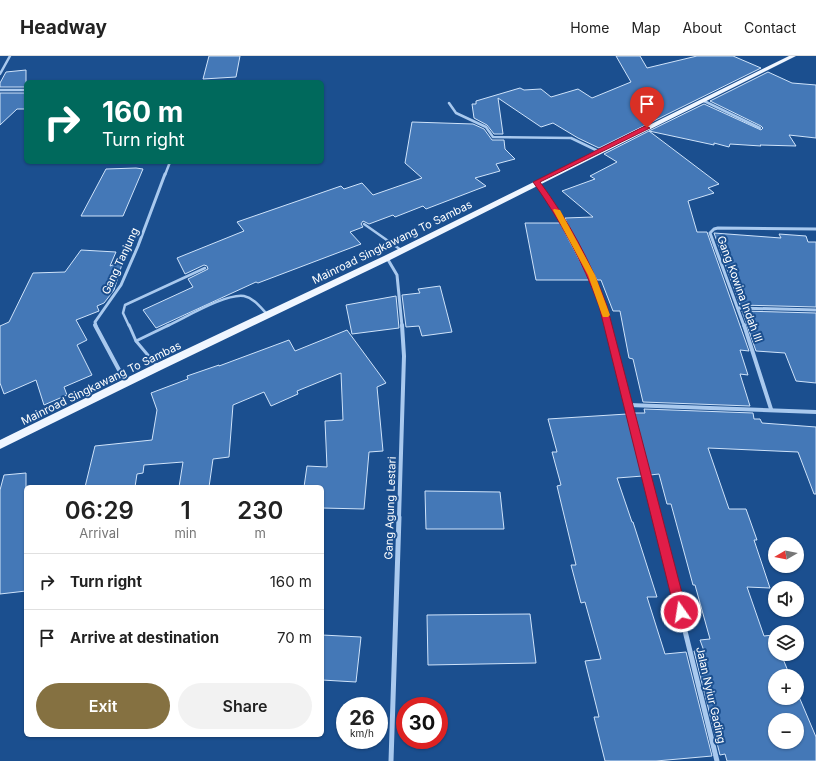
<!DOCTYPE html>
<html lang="en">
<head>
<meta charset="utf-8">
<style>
	body { margin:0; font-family:Inter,sans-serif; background:#f2f2f2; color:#222; height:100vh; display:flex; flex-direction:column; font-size:15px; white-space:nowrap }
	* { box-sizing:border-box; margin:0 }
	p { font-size:13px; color:#767676 }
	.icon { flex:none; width:22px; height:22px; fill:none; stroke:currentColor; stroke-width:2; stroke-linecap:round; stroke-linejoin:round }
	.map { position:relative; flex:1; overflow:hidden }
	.details { position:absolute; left:24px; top:429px; width:300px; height:252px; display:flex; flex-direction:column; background:#fff; border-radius:6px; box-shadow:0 1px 3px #0004 }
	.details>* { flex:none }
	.banner { position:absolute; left:24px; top:24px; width:300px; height:84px; border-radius:6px; box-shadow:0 1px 3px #0004; background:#00695c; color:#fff; overflow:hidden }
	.needle { width:26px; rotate:260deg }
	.controls { position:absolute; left:768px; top:481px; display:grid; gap:8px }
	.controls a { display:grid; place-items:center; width:36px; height:36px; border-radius:50%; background:#fff; box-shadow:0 1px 3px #0004; font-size:20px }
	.speed { position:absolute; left:336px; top:641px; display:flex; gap:8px; font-size:20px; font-weight:700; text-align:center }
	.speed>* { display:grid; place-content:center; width:52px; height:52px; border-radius:50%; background:#fff; box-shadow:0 1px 3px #0004; line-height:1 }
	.speed small { font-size:10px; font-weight:400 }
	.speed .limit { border:6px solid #d22; background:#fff; color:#111 }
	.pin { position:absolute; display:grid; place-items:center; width:34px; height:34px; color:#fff; margin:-41px -17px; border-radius:50% 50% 50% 0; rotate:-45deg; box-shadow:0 0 4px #0007 }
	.pin .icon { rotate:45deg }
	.me { position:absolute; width:44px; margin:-22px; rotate:347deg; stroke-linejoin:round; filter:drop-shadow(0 0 3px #0008) }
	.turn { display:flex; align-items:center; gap:14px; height:84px; padding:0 12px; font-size:18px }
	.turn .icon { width:52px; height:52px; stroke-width:2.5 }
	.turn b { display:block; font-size:28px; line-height:34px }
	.eta { display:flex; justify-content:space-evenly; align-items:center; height:68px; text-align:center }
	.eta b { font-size:24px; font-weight:600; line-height:28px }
	.action { display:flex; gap:8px; margin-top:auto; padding:8px 12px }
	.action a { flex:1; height:46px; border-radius:24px; background:#857141; color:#fff; font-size:16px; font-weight:600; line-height:46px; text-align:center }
	.action a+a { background:#f2f2f2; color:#222 }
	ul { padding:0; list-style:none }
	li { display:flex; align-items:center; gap:12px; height:56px; padding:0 12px; border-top:1px solid #e0e0e0 }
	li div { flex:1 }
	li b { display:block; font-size:15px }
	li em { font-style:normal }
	header { display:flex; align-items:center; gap:24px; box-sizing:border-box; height:56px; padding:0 20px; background:#fff; border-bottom:1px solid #e0e0e0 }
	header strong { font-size:19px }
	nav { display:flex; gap:22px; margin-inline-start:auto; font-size:14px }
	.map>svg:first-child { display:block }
</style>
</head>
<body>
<header>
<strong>Headway</strong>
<nav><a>Home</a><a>Map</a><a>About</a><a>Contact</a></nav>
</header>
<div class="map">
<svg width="816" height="705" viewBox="0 0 816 705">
	<rect width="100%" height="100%" fill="#1b4f8f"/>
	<g fill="#4478b7" stroke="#cfe3fa" fill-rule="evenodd">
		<path d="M209,0H240L236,21L203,23Z"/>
		<path d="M616,0H640L647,12L697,0H733L761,12L599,92L578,82L553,67L541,71L498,42L503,78H494L487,69L474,62L472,48H476V45L520,32L524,34L541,33L551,41L578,33L592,42L631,26Z"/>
		<path d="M26,14V31H0V27L6,16Z"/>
		<path d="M768,16L792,27L816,29V82L789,79L796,90L760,89L761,90L730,88L729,91L714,87V89L649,75L704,48L761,74L763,72L761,70L710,45Z"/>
		<path d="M0,37H26V53H17L0,69Z"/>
		<path d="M412,66L473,68L484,73L492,84H504L505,93L515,103L496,108L500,115L475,122L486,130L426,153L423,150L395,161L393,159L369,168L363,165L361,168L363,171L350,176L361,188L258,227L256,226L156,272L143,254L193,231L188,223L208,213L207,210L204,209L185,218L177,202L244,175L237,166L341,130L344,133L362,127L373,139L422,122L405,107Z"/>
		<path d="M649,75L719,128L708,132L714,137L688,145L697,176H707L749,295L740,294L748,319L740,318L750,350L643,346L633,303L629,302L620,255H613L601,224H597L567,167L565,162L593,161L562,135L595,123L590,120L617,106L604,98Z"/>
		<path d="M136,112L143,113L123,160H81L106,113Z"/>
		<path d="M525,167H560L590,224H536Z"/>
		<path d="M714,177L781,182L779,178L806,180L808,186H816V251L740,249Z"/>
		<path d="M81,194L116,196L110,210L123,205L114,234L104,247L97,250L99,255L76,264L87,284L77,289L92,319L64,331L67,339L44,349L36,324L4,338L0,327V270L9,266L33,217L65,216Z"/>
		<path d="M440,230L452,276L422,280L419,270L406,271L402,239L420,237L418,233Z"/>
		<path d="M396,240L399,272L352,278L346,249Z"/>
		<path d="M742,255L816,257V327L796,325L785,297L756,295Z"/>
		<path d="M347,274L386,327L377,331L383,395L369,396L364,453L322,452V431H304L307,410L327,411L325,365L343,364L341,317L297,335L298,338L271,350L264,336L233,349L229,401L213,403L209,431H179L183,406L144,409L143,417L137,418L135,431H85L95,390L152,384L157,354L151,337L188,323L187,320L219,309V310L289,284L295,295Z"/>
		<path d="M644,353L753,357L754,363H760L762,367L816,371V438H814L798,396L708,392L729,453H746L757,484H754L770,532L747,531L764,580L773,579L775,584V598H781L790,620H775V642H797V636L816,681V705H727L725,698L720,699L694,595H704L700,584L710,583L695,529H693L671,448H667L659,418L650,419L634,357H645ZM775,664H797V686H775Z"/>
		<path d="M627,358L643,420L617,422L632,466H633L657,541H647L665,598L686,596L712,700L656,705H605L594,661H599L585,605L601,603L585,546L581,547L571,509H576L557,430L561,429L552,396H557L548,363Z"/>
		<path d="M26,417V535L0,538V434L4,419Z"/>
		<path d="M425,435L500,436L504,473H426Z"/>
		<path d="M530,558L536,607L428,609L427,559Z"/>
		<path d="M322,579L361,581L356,626L322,624Z"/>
	</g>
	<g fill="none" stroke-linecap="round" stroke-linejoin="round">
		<g stroke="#a9c9ee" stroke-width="2.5">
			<path d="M364,168L401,194"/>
			<path d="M129,270L123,257L125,249L205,212"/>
			<path d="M167,270C185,262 226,237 244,240C254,242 261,252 268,259"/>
		</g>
		<g stroke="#a9c9ee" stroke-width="3">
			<path d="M129,269L136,285"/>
			<path d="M157,310L136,285L169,269"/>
		</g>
		<g stroke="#a9c9ee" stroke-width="2.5">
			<path d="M0,18L10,0"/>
			<path d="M0,34H26"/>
			<path d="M704,45L760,72"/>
			<path d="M449,47L456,57L486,71L493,81L571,82L598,95"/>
			<path d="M165,119L170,106"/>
		</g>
		<g stroke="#a9c9ee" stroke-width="3">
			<path d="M537,126L555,152L592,219L608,270"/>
			<path d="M387,202L397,219L402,270"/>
			<path d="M738,252L816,254"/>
			<path d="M96,270L95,266L121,229L138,190L165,118"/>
			<path d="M744,270L710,177L714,173L718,172L816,173"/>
		</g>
		<g stroke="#a9c9ee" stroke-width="4">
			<path d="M95,269L126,327"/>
			<path d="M608,269L657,462"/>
			<path d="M744,269L771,353"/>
			<path d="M629,349L816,356"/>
			<path d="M399,462L404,300L402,269"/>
		</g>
		<g stroke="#a9c9ee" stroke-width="5">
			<path d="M657,461L717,705"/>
			<path d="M391,705L399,461"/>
		</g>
		<path fill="#f0f6ff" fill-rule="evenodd" d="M789,0H796L390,204L161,314L0,393V384L155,308L384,200Z"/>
	</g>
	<path fill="#e11d48" stroke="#92132f" d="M645,70L650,72L540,126C568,164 591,206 607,250L687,556L685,560L681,562L677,560L675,556L599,250C583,206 560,164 533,126Z"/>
	<path fill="#f59e0b" d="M554,153L560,154L595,219L610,259L608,261H603L602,259L588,219L553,154Z"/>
	<g text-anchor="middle" stroke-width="4" stroke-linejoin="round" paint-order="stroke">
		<g font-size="11" fill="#fff" stroke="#1b4f8f">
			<text transform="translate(392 186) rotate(-26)" y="4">Mainroad Singkawang To Sambas</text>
			<text transform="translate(120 205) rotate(-65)" y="4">Gang Tanjung</text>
			<text transform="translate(740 233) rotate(70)" y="4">Gang Kowina Indah III</text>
			<text transform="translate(101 327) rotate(-26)" y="4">Mainroad Singkawang To Sambas</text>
			<text transform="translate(390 452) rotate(-88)" y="4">Gang Agung Lestari</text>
			<text transform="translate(711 639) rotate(77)" y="4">Jalan Nyiur Gading</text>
		</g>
	</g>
</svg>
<div class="controls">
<a><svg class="needle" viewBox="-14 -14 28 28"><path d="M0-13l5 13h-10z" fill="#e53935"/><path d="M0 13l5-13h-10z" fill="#767676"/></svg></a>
<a><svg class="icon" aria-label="sound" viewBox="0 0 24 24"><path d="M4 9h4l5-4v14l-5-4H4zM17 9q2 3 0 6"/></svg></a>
<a><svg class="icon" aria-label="layers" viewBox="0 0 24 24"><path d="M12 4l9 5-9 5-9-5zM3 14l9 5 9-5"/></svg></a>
<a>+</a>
<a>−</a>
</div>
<div class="speed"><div>26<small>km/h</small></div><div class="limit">30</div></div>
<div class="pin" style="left:647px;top:72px;background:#d93025"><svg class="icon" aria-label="arrive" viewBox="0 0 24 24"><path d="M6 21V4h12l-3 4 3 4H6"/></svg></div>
<svg class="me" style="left:681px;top:556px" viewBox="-20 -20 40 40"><circle r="17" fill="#e11d48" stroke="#fff" stroke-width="3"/><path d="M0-11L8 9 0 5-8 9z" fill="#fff"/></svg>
<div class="banner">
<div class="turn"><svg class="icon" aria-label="right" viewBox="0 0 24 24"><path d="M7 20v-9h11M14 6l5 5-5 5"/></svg><div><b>160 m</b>Turn right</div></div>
</div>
<section class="details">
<div class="eta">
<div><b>06:29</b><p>Arrival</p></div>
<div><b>1</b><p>min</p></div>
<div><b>230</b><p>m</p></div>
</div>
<ul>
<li><svg class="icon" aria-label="right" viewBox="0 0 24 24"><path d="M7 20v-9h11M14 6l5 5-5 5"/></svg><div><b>Turn right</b></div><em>160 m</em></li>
<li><svg class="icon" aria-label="arrive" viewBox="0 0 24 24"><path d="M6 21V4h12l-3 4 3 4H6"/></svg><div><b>Arrive at destination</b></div><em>70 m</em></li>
</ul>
<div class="action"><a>Exit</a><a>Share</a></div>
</section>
</div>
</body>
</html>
